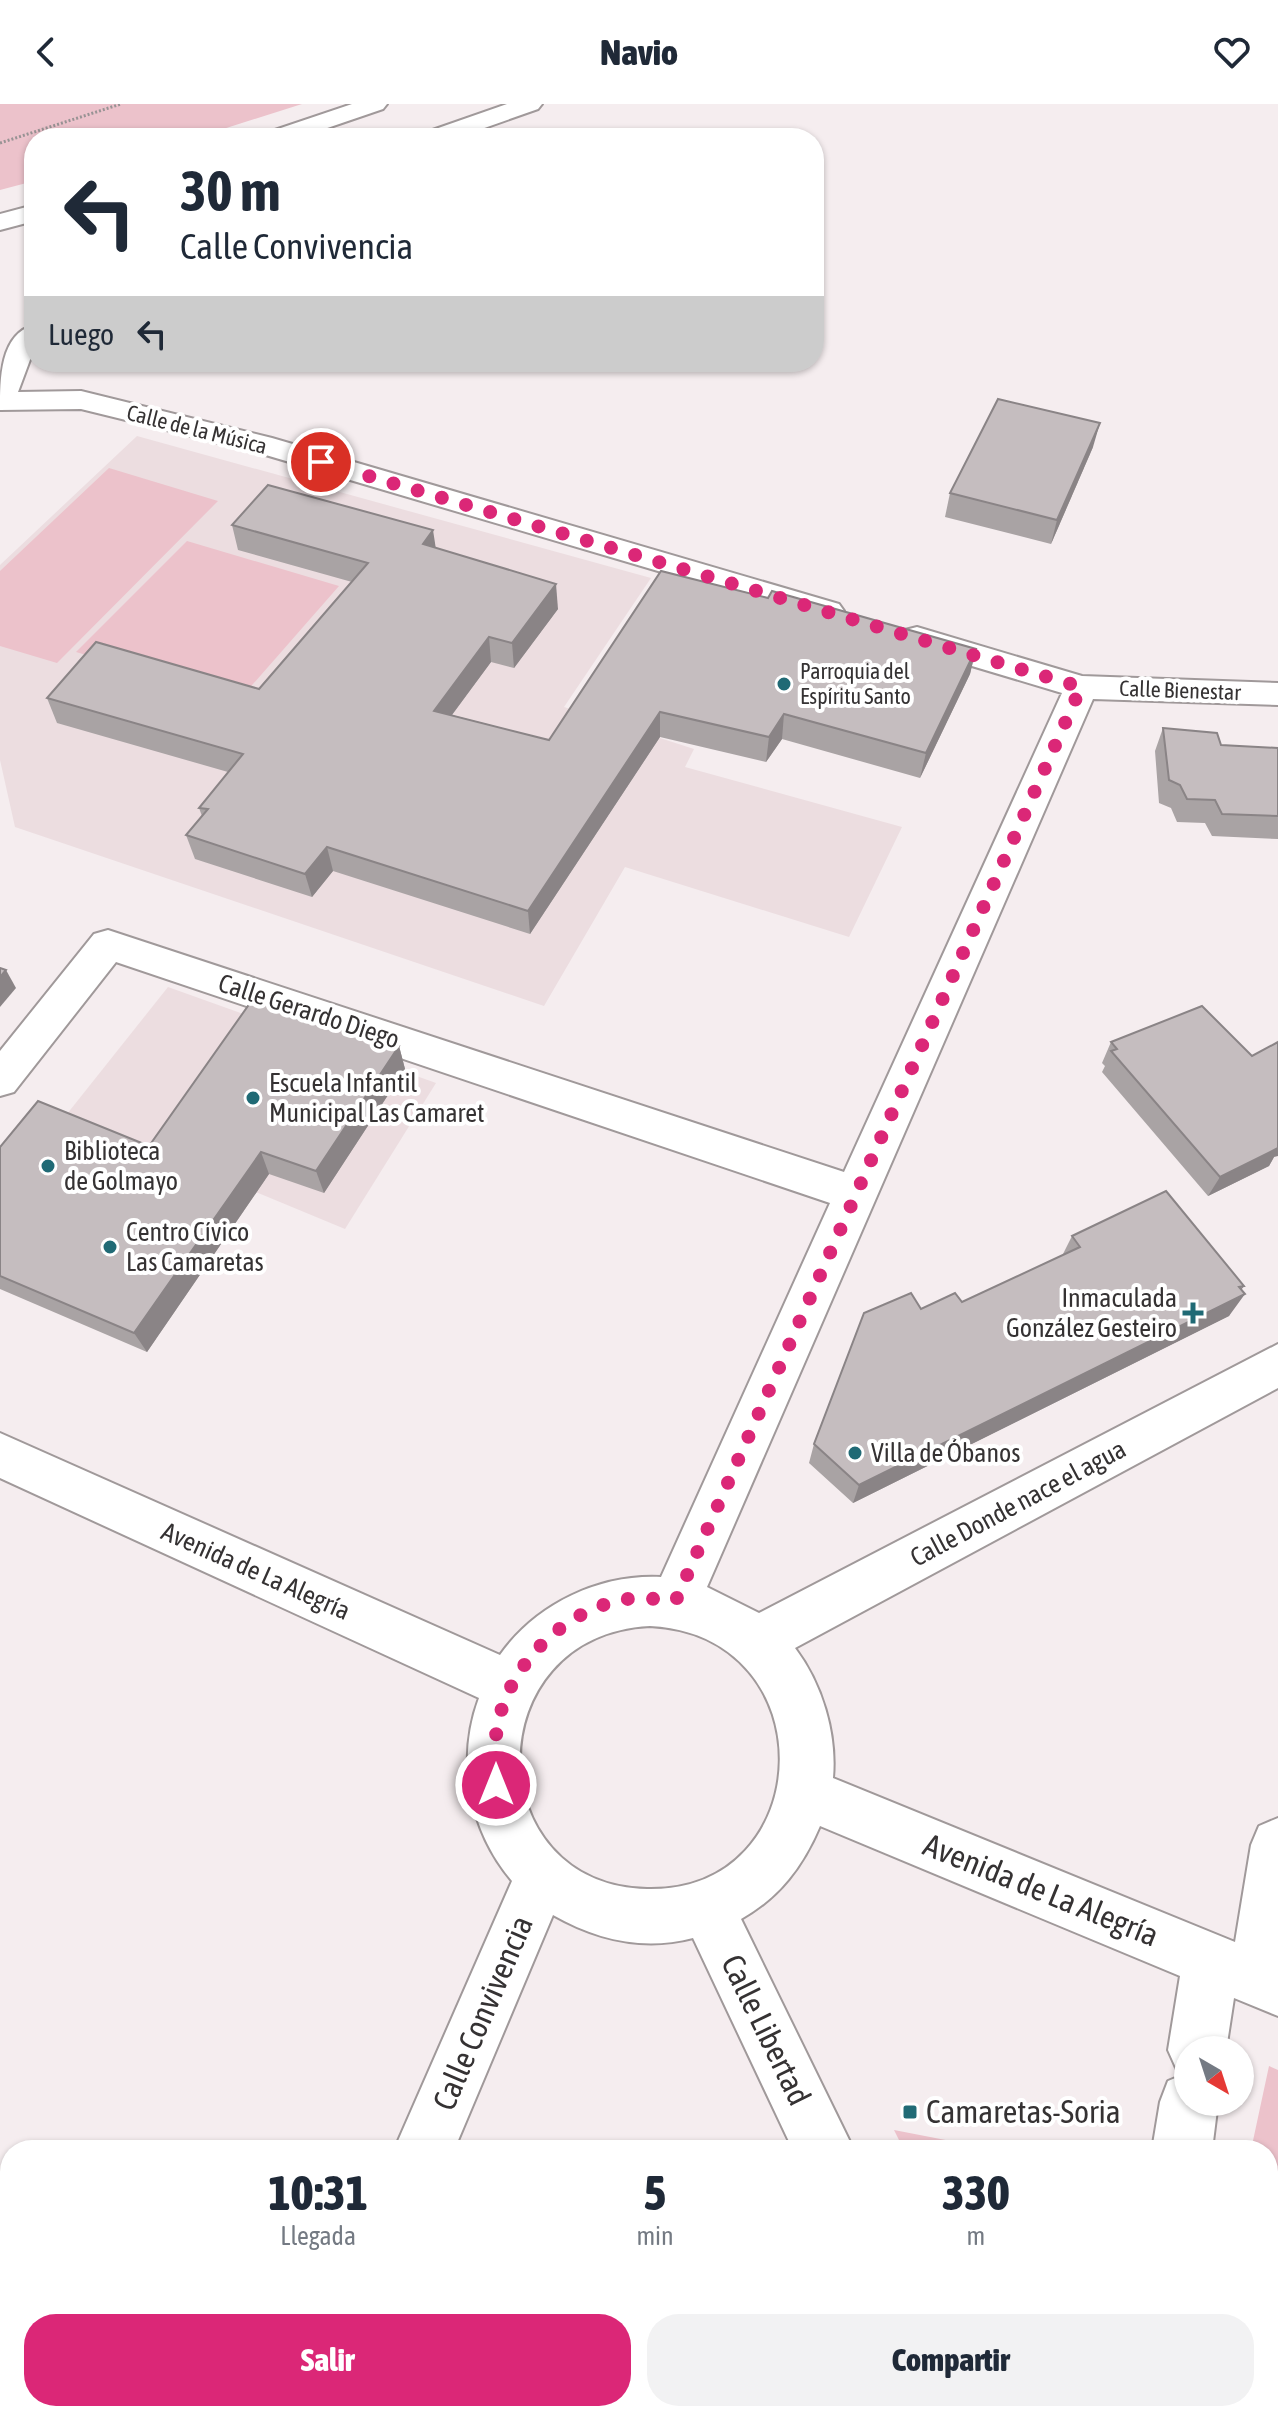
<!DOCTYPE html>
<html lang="es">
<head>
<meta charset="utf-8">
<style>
	body { margin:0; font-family:"Asap Condensed",sans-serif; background:#f2f2f3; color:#1f2937; height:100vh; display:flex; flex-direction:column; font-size:30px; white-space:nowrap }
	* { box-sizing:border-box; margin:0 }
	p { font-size:26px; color:#747a83 }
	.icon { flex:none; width:44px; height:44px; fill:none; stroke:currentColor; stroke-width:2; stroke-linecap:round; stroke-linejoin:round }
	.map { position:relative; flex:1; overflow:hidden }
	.drawer { position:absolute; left:0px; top:2036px; width:1278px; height:282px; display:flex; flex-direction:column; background:#fff; border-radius:32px 32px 0 0; box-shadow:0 2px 6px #0004 }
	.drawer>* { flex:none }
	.top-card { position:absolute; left:24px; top:24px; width:800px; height:244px; border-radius:32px; box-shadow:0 2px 6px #0004; background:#fff; color:#1f2937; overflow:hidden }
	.needle { width:52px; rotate:141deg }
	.fabs { position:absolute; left:1174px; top:1932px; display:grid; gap:16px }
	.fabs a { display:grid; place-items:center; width:80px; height:80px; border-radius:50%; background:#fff; box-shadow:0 2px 6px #0004; font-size:40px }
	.pin { position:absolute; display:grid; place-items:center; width:68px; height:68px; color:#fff; margin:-34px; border:4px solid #fff; border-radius:50%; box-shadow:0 2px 8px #0007 }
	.me { position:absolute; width:88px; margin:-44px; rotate:0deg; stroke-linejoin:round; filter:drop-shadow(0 0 6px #0008) }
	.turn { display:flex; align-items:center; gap:28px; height:168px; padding:0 24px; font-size:36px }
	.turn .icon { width:104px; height:104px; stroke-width:2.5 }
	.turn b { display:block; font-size:56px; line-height:68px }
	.then { display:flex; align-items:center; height:76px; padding:0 24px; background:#0003; gap:16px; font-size:30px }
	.eta { display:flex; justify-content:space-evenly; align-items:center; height:136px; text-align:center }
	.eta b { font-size:48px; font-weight:800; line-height:56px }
	.primary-button { display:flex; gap:16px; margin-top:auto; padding:16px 24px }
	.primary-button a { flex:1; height:92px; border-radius:32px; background:#db2777; color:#fff; font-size:32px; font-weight:800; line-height:92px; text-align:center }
	.primary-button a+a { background:#f2f2f3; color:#1f2937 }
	header { display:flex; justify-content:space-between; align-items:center; height:104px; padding:0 24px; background:#fff; font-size:36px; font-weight:800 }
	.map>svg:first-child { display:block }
</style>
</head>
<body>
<header><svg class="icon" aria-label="back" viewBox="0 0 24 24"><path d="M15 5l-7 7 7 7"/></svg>Navio<svg class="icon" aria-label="heart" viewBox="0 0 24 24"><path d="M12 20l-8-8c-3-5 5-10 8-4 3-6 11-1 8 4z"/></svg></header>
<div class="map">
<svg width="1278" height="2317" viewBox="0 0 1278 2317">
	<rect width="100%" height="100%" fill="#f5edef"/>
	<g fill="#ecdde0">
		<path d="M137,332L651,474L564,603L694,645L685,663L902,723L849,833L625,763L544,902L15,723L0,656V461Z"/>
		<path d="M168,883L436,979L345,1125L67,1010Z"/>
	</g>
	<g fill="#ecc2cb">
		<path d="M0,0H302L195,34H34V77L0,86Z"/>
		<path d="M109,364L218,397L57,559L0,542V467Z"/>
		<path d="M187,437L339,482L239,596L76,548Z"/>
		<path d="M1269,1962L1278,1966V2228L1268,2211V2046H1251Z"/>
		<path d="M894,2026L997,2046H904Z"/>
		<path d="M1036,2308H1138L1142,2317H1041Z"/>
	</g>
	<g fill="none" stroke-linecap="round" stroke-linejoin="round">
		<defs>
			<g id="minor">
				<path d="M507,0H542L538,5L456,34H421L424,29Z"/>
				<path d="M34,221V245L18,288L81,287L272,334L839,500L844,507L839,514L828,517L817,514L252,347L81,305L0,306C0,275 0,230 34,221Z"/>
				<path d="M917,523L1082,572L1278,579V601L1093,595L707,1483L759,1509L1278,1240V1284L795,1544C822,1580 837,1629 833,1674L1235,1838L1251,1741L1259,1722L1278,1714V1912L1234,1894L1226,1946H1188V1998H1218L1212,2046H1152L1160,1998L1168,1977L1185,1970L1177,1966L1168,1946L1180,1872L820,1722C803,1762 780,1793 741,1815L854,2046H793L693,1834C643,1847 597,1836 553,1811L454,2046H394L512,1777C469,1726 456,1656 479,1594L0,1374V1329L500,1551C536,1500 599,1470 661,1473L830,1099L116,858L14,988L0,992V947L94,830L108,826L844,1068L1062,589L905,542L901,534L905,526ZM650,1522C828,1531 819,1789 647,1785C478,1781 476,1531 650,1522Z"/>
				<path d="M278,2308H343L339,2317H275Z"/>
				<path d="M919,2308H984L987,2317H923Z"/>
				<path d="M1191,2308H1256L1259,2317H1195Z"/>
			</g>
			<g id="highway">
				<path d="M352,0H387L383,5L298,34H263L266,29Z"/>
				<path d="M34,101V117L0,126V110Z"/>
			</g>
		</defs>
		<use href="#minor" stroke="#a0999a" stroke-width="4"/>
		<use href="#highway" stroke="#a0999a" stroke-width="4"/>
		<path stroke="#989394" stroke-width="3" stroke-dasharray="2 2" stroke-linecap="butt" d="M0,39L121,0"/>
		<use href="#minor" fill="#fff" fill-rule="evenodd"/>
		<use href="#highway" fill="#fff" fill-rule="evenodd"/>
	</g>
	<g fill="#a9a3a4">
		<path d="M1093,343L1051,440L945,413L950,389Z"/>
		<path d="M232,421L436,444L558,505L514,564L491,558L452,611L549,636L661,467L976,545L970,570L920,674L782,635L766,658L660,633L530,830L333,767L312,793L195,755L186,731L202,712L199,704L228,668L57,619L47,594L259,585L352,478L238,446Z"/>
		<path d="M1163,624L1221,641L1278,644V735L1212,732L1205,719L1177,718L1171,704L1159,699L1155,647Z"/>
		<path d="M1111,938L1274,1053L1269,1062L1208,1092L1102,968L1105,962L1102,959Z"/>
		<path d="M399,942L405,965L324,1089L269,1070L147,1248L0,1185V1043L149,1042Z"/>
		<path d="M1072,1132L1241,1185L1229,1212L853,1399L809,1359L814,1340L921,1205L962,1198L1062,1152Z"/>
	</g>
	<g fill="#8a8486">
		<path d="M1100,319L1093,343L1051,440L1057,416Z"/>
		<path d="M433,426L437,452L423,440Z"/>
		<path d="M556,480L558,505L514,564L512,539Z"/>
		<path d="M489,533L491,558L437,631L434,607Z"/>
		<path d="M976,545L970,570L920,674L926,649Z"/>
		<path d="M660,608V633L530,830L528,807Z"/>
		<path d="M784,610L782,635L766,658L769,633Z"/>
		<path d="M327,743L333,767L312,793L305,770Z"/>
		<path d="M6,866L16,884L0,903V873Z"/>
		<path d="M399,942L405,965L324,1089L316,1067Z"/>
		<path d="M1278,1039V1052L1274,1053L1269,1062L1208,1092L1220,1073Z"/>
		<path d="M261,1048L269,1070L147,1248L134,1229Z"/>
		<path d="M1244,1182L1234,1196L1245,1190L1229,1212L853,1399L859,1381Z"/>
	</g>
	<g fill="#c5bdbf" stroke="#8a8486" stroke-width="2">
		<path d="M998,295L1100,319L1057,416L950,389Z"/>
		<path d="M268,381L433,426L423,440L556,480L512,539L489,533L434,607L549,636L661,467L768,494L772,487L976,545L926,649L784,610L769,633L660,608L528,807L327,743L305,770L186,731L208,705L199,704L243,650L47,594L96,538L259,585L368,459L232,421Z"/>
		<path d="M1163,624L1217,629L1221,641L1278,644V712L1222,710L1215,696L1187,695L1180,681L1169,676Z"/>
		<path d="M0,864L6,866L0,873Z"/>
		<path d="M255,892L399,942L316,1067L261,1048L134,1229L0,1172V1043L38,997L149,1042Z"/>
		<path d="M1202,902L1252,952L1278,938V1044L1220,1073L1111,947L1117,945L1111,938Z"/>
		<path d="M1166,1087L1244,1182L1239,1183L1245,1190L859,1381L814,1340L864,1209L911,1189L921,1205L955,1189L962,1198L1080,1143L1072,1132Z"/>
	</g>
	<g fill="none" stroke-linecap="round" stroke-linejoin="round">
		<path stroke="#db2777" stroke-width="14" stroke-dasharray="0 25.2" d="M321,358L1081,583L676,1496C660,1496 642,1493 627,1495C562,1505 503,1566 496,1632C494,1647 496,1665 496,1681"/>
	</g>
	<g fill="#206a75" stroke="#fff" stroke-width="3">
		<circle cx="784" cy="580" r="8"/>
		<circle cx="253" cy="994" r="8"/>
		<circle cx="48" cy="1062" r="8"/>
		<circle cx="110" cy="1143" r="8"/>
		<path d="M1189 1197h8v8h8v8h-8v8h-8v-8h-8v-8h8z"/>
		<circle cx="855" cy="1349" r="8"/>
		<rect x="902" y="2000" width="16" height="16" rx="4"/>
	</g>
	<g text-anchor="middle" stroke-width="8" stroke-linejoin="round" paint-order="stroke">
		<g font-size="22" fill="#353233" stroke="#fff">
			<text transform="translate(197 325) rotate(14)" y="8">Calle de la Música</text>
			<text transform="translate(1180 586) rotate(2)" y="8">Calle Bienestar</text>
		</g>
		<g font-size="22" fill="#353233" stroke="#fff" text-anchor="start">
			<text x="800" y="575">Parroquia del<tspan x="800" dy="25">Espíritu Santo</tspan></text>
		</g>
		<g font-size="26" fill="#353233" stroke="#fff">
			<text transform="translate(309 907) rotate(18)" y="9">Calle Gerardo Diego</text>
			<text transform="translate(1018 1399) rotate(-28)" y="9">Calle Donde nace el agua</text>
			<text transform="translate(256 1467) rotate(24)" y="9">Avenida de La Alegría</text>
		</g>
		<g font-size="26" fill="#353233" stroke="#fff" text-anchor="start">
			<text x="269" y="988">Escuela Infantil<tspan x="269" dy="30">Municipal Las Camaret</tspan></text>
			<text x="64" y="1056">Biblioteca<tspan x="64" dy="30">de Golmayo</tspan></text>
			<text x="126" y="1137">Centro Cívico<tspan x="126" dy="30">Las Camaretas</tspan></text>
			<text x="1177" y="1203" text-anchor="end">Inmaculada<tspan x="1177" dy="30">González Gesteiro</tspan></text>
			<text x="871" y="1358">Villa de Óbanos</text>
		</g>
		<g font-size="32" fill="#353233" stroke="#fff">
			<text transform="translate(1041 1786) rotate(22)" y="11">Avenida de La Alegría</text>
			<text transform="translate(483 1909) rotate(-67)" y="11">Calle Convivencia</text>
			<text transform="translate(766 1926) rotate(64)" y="11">Calle Libertad</text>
		</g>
		<g font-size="32" fill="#353233" stroke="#fff" text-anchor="start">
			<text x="926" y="2019">Camaretas-Soria</text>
		</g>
	</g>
</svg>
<div class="fabs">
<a><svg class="needle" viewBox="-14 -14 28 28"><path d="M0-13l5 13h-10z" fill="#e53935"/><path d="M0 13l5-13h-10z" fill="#747a83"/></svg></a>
</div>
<div class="pin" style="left:321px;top:358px;background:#d93025"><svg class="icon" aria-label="arrive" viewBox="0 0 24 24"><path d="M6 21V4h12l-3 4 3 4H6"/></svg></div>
<svg class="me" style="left:496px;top:1681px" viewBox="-20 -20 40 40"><circle r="17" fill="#db2777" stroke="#fff" stroke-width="3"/><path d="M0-11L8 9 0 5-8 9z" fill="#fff"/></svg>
<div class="top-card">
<div class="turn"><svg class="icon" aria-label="left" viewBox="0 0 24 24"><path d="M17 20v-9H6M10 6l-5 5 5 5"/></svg><div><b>30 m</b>Calle Convivencia</div></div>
<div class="then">Luego<svg class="icon" aria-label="left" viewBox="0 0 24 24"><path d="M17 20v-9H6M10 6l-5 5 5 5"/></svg></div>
</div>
<section class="drawer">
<div class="eta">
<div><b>10:31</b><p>Llegada</p></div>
<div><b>5</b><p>min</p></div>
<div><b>330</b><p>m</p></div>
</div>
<div class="primary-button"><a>Salir</a><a>Compartir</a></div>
</section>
</div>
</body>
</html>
